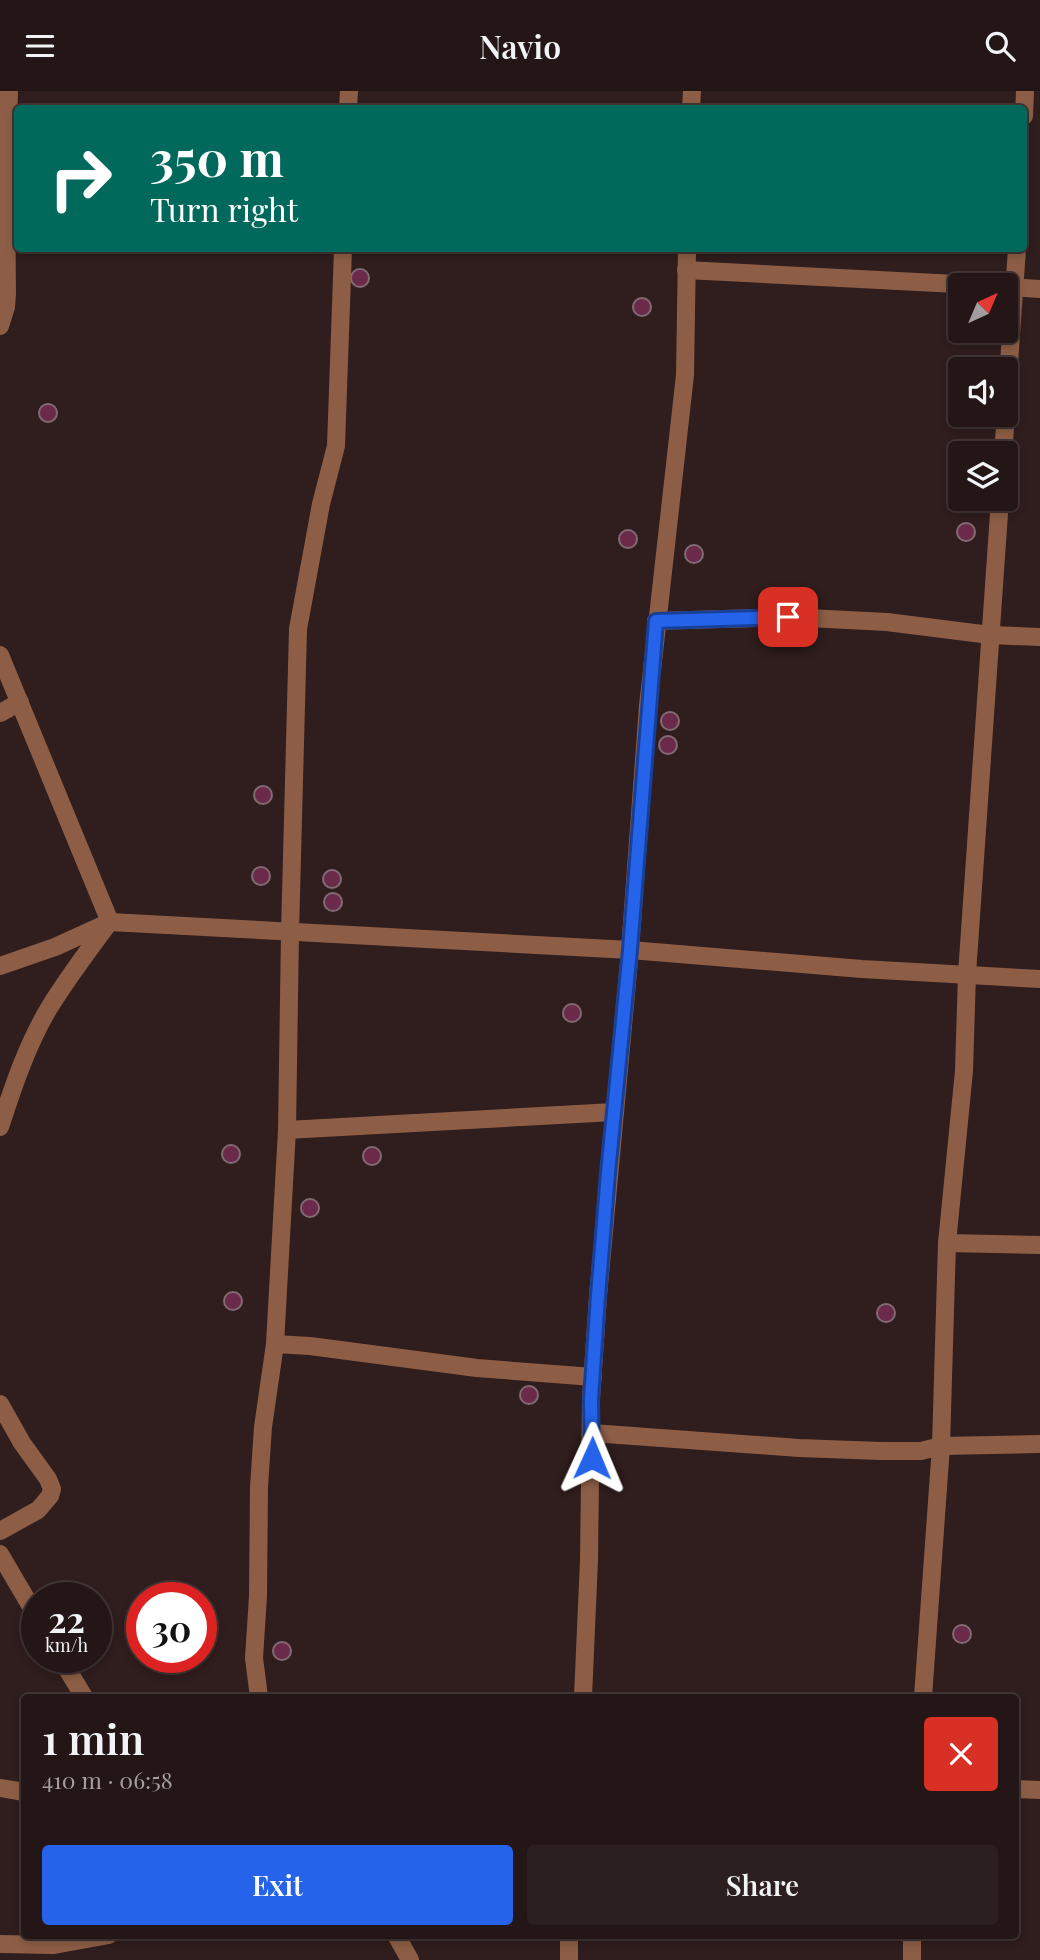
<!DOCTYPE html>
<html lang="en">
<head>
<meta charset="utf-8">
<style>
	body { margin:0; font-family:"Playfair Display",serif; background:#2c1f1f; color:#f1f3f6; height:100vh; display:flex; flex-direction:column; font-size:26px; white-space:nowrap }
	* { box-sizing:border-box; margin:0 }
	p { font-size:23px; color:#a39fa1 }
	.icon { flex:none; width:38px; height:38px; fill:none; stroke:currentColor; stroke-width:2; stroke-linecap:round; stroke-linejoin:round }
	.map { position:relative; flex:1; overflow:hidden }
	.panel { position:absolute; left:21px; top:1603px; width:998px; height:245px; display:flex; flex-direction:column; background:#241616; border-radius:7px; box-shadow:0 4px 10px #0003,0 0 0 2px #413535 }
	.panel>* { flex:none }
	.guide { position:absolute; left:14px; top:14px; width:1013px; height:147px; border-radius:7px; box-shadow:0 4px 10px #0003,0 0 0 2px #413535; background:#00695c; color:#fff; overflow:hidden }
	.needle { width:46px; rotate:44deg }
	.fabs { position:absolute; left:948px; top:182px; display:grid; gap:14px }
	.fabs a { display:grid; place-items:center; width:70px; height:70px; border-radius:7px; background:#241616; box-shadow:0 4px 10px #0003,0 0 0 2px #413535; font-size:35px }
	.speed { position:absolute; left:21px; top:1491px; display:flex; gap:14px; font-size:35px; font-weight:700; text-align:center }
	.speed>* { display:grid; place-content:center; width:91px; height:91px; border-radius:50%; background:#241616; box-shadow:0 4px 10px #0003,0 0 0 2px #413535; line-height:1 }
	.speed small { font-size:18px; font-weight:400 }
	.speed .limit { border:10px solid #d22; background:#fff; color:#111 }
	.pin { position:absolute; display:grid; place-items:center; width:60px; height:60px; color:#fff; margin:-30px; border-radius:14px; box-shadow:0 4px 10px #0006 }
	.me { position:absolute; width:77px; margin:-38px; rotate:1deg; stroke-linejoin:round; filter:drop-shadow(0 0 5px #0008) }
	.turn { display:flex; align-items:center; gap:24px; height:147px; padding:0 21px; font-size:32px }
	.turn .icon { width:91px; height:91px; stroke-width:2.5 }
	.turn b { display:block; font-size:49px; line-height:60px }
	.round { display:grid; place-items:center; flex:none; width:74px; height:74px; border-radius:7px; background:#2c1f1f }
	.headline { display:flex; align-items:center; justify-content:space-between; height:119px; padding:0 21px }
	h1 { font-size:42px; font-weight:600; line-height:52px }
	.primary-button { display:flex; gap:14px; margin-top:auto; padding:14px 21px }
	.primary-button a { flex:1; height:80px; border-radius:7px; background:#2563eb; color:#fff; font-size:28px; font-weight:600; line-height:80px; text-align:center }
	.primary-button a+a { background:#2c1f1f; color:#f1f3f6 }
	header { display:flex; justify-content:space-between; align-items:center; height:91px; padding:0 21px; background:#241616; font-size:32px; font-weight:600 }
	.map>svg:first-child { display:block }
</style>
</head>
<body>
<header><svg class="icon" aria-label="menu" viewBox="0 0 24 24"><path d="M4 6h16M4 12h16M4 18h16"/></svg>Navio<svg class="icon" aria-label="search" viewBox="0 0 24 24"><circle cx="10" cy="10" r="6"/><path d="M15 15l6 6"/></svg></header>
<div class="map">
<svg width="1040" height="1869" viewBox="0 0 1040 1869">
	<rect width="100%" height="100%" fill="#301d1d"/>
	<g fill="#6b2a49" stroke="#816b73" stroke-width="2">
		<circle cx="360" cy="187" r="9"/>
		<circle cx="642" cy="216" r="9"/>
		<circle cx="48" cy="322" r="9"/>
		<circle cx="966" cy="441" r="9"/>
		<circle cx="628" cy="448" r="9"/>
		<circle cx="694" cy="463" r="9"/>
		<circle cx="670" cy="630" r="9"/>
		<circle cx="668" cy="654" r="9"/>
		<circle cx="263" cy="704" r="9"/>
		<circle cx="261" cy="785" r="9"/>
		<circle cx="332" cy="788" r="9"/>
		<circle cx="333" cy="811" r="9"/>
		<circle cx="572" cy="922" r="9"/>
		<circle cx="231" cy="1063" r="9"/>
		<circle cx="372" cy="1065" r="9"/>
		<circle cx="310" cy="1117" r="9"/>
		<circle cx="233" cy="1210" r="9"/>
		<circle cx="886" cy="1222" r="9"/>
		<circle cx="529" cy="1304" r="9"/>
		<circle cx="962" cy="1543" r="9"/>
		<circle cx="282" cy="1560" r="9"/>
	</g>
	<g fill="none" stroke-linecap="round" stroke-linejoin="round">
		<g stroke="#8d5e45" stroke-width="18">
			<path d="M348,18L349,0"/>
			<path d="M691,18L692,0"/>
			<path d="M1024,25L1025,0"/>
			<path d="M686,179L976,194"/>
			<path d="M1006,196L1040,198"/>
			<path d="M0,235L6,216L7,203L6,95L9,0"/>
			<path d="M1006,315L1017,158"/>
			<path d="M1003,362L1006,324"/>
			<path d="M1000,408L967,883L964,980L947,1152L1040,1154"/>
			<path d="M656,530L788,526L887,531L990,544L1040,546"/>
			<path d="M0,564L110,831"/>
			<path d="M0,622L20,611"/>
			<path d="M0,875L55,856L110,831L630,859L862,878L1040,888"/>
			<path d="M0,1036C13,996 27,954 49,917C67,888 87,861 108,833"/>
			<path d="M287,1039L614,1021"/>
			<path d="M275,1253L310,1255L477,1277L593,1286"/>
			<path d="M0,1313L22,1352L48,1388L52,1398L50,1405L38,1419L0,1440"/>
			<path d="M592,1342L799,1357L881,1360H921L941,1355L1040,1353"/>
			<path d="M0,1463L37,1526"/>
			<path d="M60,1566L84,1606"/>
			<path d="M259,1606L254,1567L258,1505L259,1396L263,1336L275,1253L287,1039L290,842L298,538L321,413L336,355L343,158"/>
			<path d="M583,1606L589,1469L591,1308L598,1205L630,859L648,615L685,284L687,158"/>
			<path d="M923,1606L941,1355L947,1152"/>
			<path d="M0,1697L24,1701"/>
			<path d="M1015,1698L1040,1699"/>
			<path d="M396,1844L410,1869"/>
			<path d="M0,1853L54,1854L109,1844"/>
			<path d="M569,1869V1844"/>
			<path d="M912,1869V1844"/>
		</g>
	</g>
	<g fill="none" stroke-linecap="round" stroke-linejoin="round">
		<defs>
			<path id="route" d="M592,1367L591,1308L598,1205L608,1082L630,859L656,530L788,526"/>
		</defs>
		<use href="#route" stroke="#184099" stroke-width="18"/>
		<use href="#route" stroke="#2563eb" stroke-width="12"/>
	</g>
</svg>
<div class="fabs">
<a><svg class="needle" viewBox="-14 -14 28 28"><path d="M0-13l5 13h-10z" fill="#e53935"/><path d="M0 13l5-13h-10z" fill="#a39fa1"/></svg></a>
<a><svg class="icon" aria-label="sound" viewBox="0 0 24 24"><path d="M4 9h4l5-4v14l-5-4H4zM17 9q2 3 0 6"/></svg></a>
<a><svg class="icon" aria-label="layers" viewBox="0 0 24 24"><path d="M12 4l9 5-9 5-9-5zM3 14l9 5 9-5"/></svg></a>
</div>
<div class="speed"><div>22<small>km/h</small></div><div class="limit">30</div></div>
<div class="pin" style="left:788px;top:526px;background:#d93025"><svg class="icon" aria-label="arrive" viewBox="0 0 24 24"><path d="M6 21V4h12l-3 4 3 4H6"/></svg></div>
<svg class="me" style="left:592px;top:1367px" viewBox="-20 -20 40 40"><path d="M0-17L14 15 0 8-14 15z" fill="#2563eb" stroke="#fff" stroke-width="4"/></svg>
<div class="guide">
<div class="turn"><svg class="icon" aria-label="right" viewBox="0 0 24 24"><path d="M7 20v-9h11M14 6l5 5-5 5"/></svg><div><b>350 m</b>Turn right</div></div>
</div>
<section class="panel">
<div class="headline"><div><h1>1 min</h1><p>410 m · 06:58</p></div><a class="round" style="background:#d93025;color:#fff"><svg class="icon" aria-label="close" viewBox="0 0 24 24"><path d="M6 6l12 12M18 6L6 18"/></svg></a></div>
<div class="primary-button"><a>Exit</a><a>Share</a></div>
</section>
</div>
</body>
</html>
